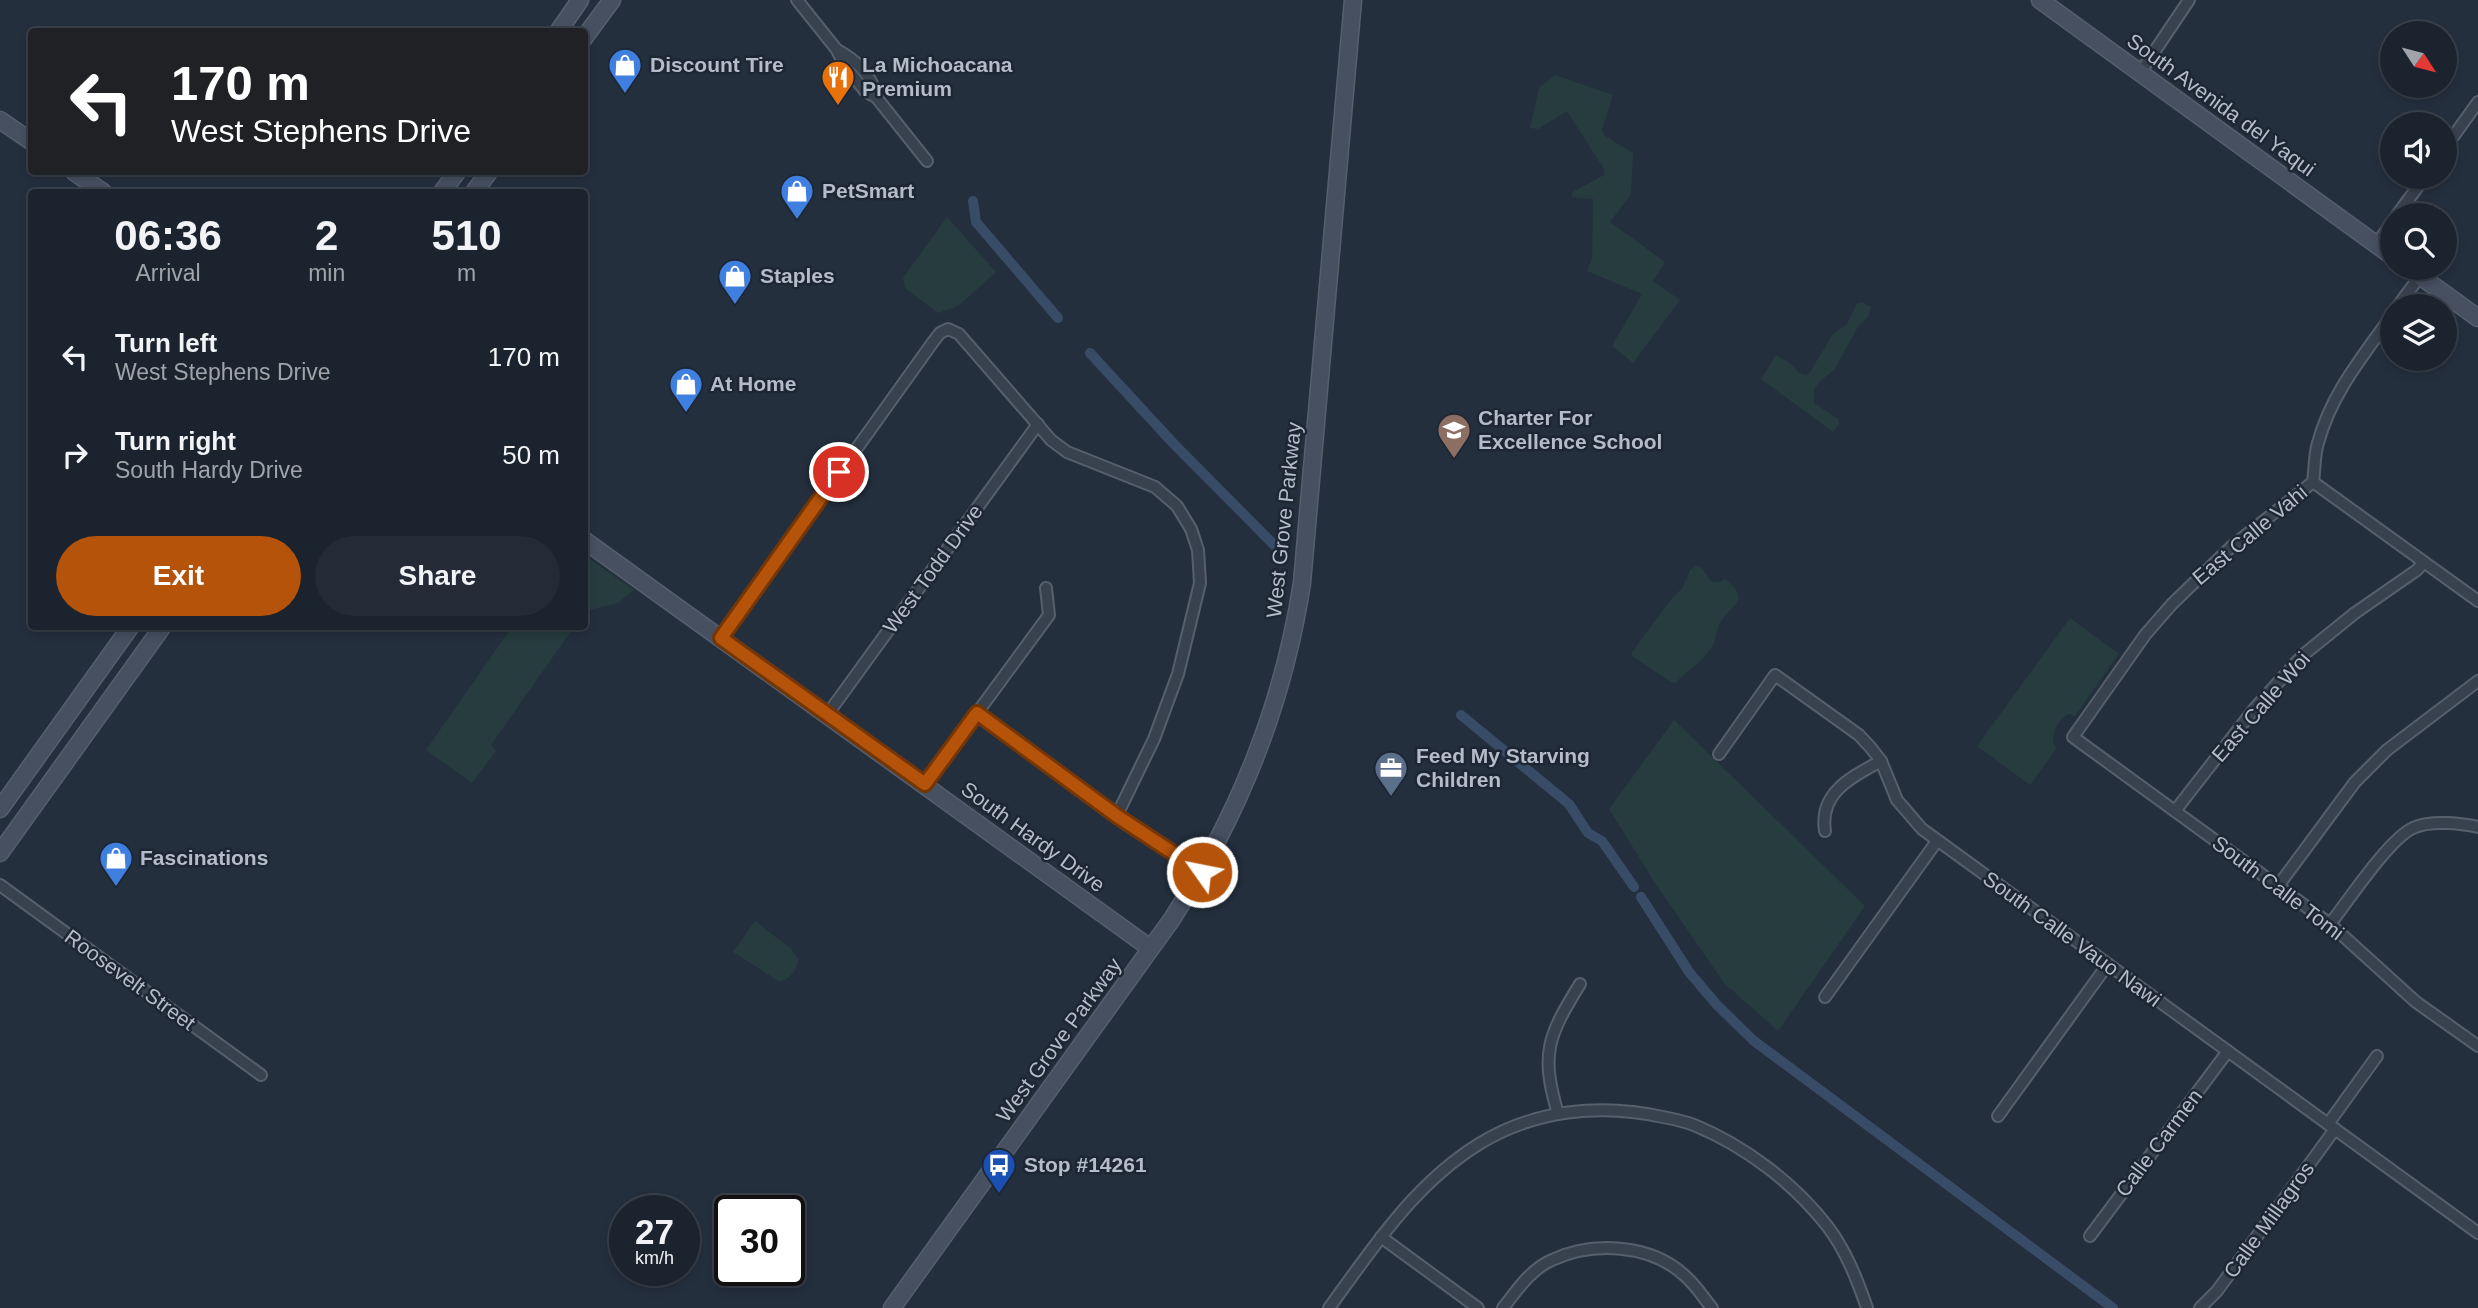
<!DOCTYPE html>
<html lang="en">
<head>
<meta charset="utf-8">
<style>
	body { margin:0; font-family:Arial,sans-serif; background:#242b36; color:#f1f3f6; height:100vh; display:flex; flex-direction:column; font-size:26px; white-space:nowrap }
	* { box-sizing:border-box; margin:0 }
	p { font-size:23px; color:#a0a4aa }
	.icon { flex:none; width:38px; height:38px; fill:none; stroke:currentColor; stroke-width:2; stroke-linecap:round; stroke-linejoin:round }
	.map { position:relative; flex:1; overflow:hidden }
	.details { position:absolute; left:28px; top:189px; width:560px; height:441px; display:flex; flex-direction:column; background:#1b232e; border-radius:7px; box-shadow:0 4px 10px #0003,0 0 0 2px #39404a }
	.details>* { flex:none }
	.top-card { position:absolute; left:28px; top:28px; width:560px; height:147px; border-radius:7px; box-shadow:0 4px 10px #0003,0 0 0 2px #39404a; background:#202124; color:#fff; overflow:hidden }
	.needle { width:46px; rotate:126deg }
	.tools { position:absolute; left:2380px; top:21px; display:grid; gap:14px }
	.tools a { display:grid; place-items:center; width:77px; height:77px; border-radius:50%; background:#1b232e; box-shadow:0 4px 10px #0003,0 0 0 2px #39404a; font-size:35px }
	.speed { position:absolute; left:609px; top:1195px; display:flex; gap:14px; font-size:35px; font-weight:700; text-align:center }
	.speed>* { display:grid; place-content:center; width:91px; height:91px; border-radius:50%; background:#1b232e; box-shadow:0 4px 10px #0003,0 0 0 2px #39404a; line-height:1 }
	.speed small { font-size:18px; font-weight:400 }
	.speed .limit { border:4px solid #111; border-radius:10px; background:#fff; color:#111 }
	.pin { position:absolute; display:grid; place-items:center; width:60px; height:60px; color:#fff; margin:-30px; border:4px solid #fff; border-radius:50%; box-shadow:0 2px 7px #0007 }
	.me { position:absolute; width:77px; margin:-38px; rotate:303deg; stroke-linejoin:round; filter:drop-shadow(0 0 5px #0008) }
	.turn { display:flex; align-items:center; gap:24px; height:147px; padding:0 28px; font-size:32px }
	.turn .icon { width:91px; height:91px; stroke-width:2.5 }
	.turn b { display:block; font-size:49px; line-height:60px }
	.eta { display:flex; justify-content:space-evenly; align-items:center; height:119px; text-align:center }
	.eta b { font-size:42px; font-weight:700; line-height:49px }
	.button { display:flex; gap:14px; margin-top:auto; padding:14px 28px }
	.button a { flex:1; height:80px; border-radius:42px; background:#b45309; color:#fff; font-size:28px; font-weight:700; line-height:80px; text-align:center }
	.button a+a { background:#242b36; color:#f1f3f6 }
	ul { padding:0; list-style:none }
	li { display:flex; align-items:center; gap:21px; height:98px; padding:0 28px }
	li div { flex:1 }
	li b { display:block; font-size:26px }
	li em { font-style:normal }
	.map>svg:first-child { display:block }
</style>
</head>
<body>
<div class="map">
<svg width="2478" height="1308" viewBox="0 0 2478 1308">
	<rect width="100%" height="100%" fill="#242f3e"/>
	<g fill="#263c3f">
		<path d="M1555,75L1613,95L1602,130L1605,136L1633,153L1631,194L1610,222L1665,262L1653,281L1680,300L1633,363L1612,346L1642,294L1587,271L1592,259L1593,199L1573,197L1571,193L1604,175V169L1567,111L1538,129L1530,128L1539,88Z"/>
		<path d="M947,217L996,272L958,306L938,313L905,288L903,278Z"/>
		<path d="M1862,302L1871,307L1868,317L1859,325L1834,370L1820,381L1814,390V403L1838,419L1839,424L1833,432L1761,379L1776,355L1790,363L1799,373L1806,375L1810,372L1832,335L1847,324L1857,304Z"/>
		<path d="M585,556L634,590L618,603L585,611Z"/>
		<path d="M1696,566L1701,567L1711,581L1720,582L1725,579C1752,601 1732,604 1721,622C1715,630 1717,640 1711,648C1702,661 1687,672 1675,683L1671,682L1632,656V652L1665,607L1683,587L1690,570Z"/>
		<path d="M2070,618L2119,654L2075,716L2068,714C2057,722 2053,729 2053,743L2057,748L2030,785L1977,746Z"/>
		<path d="M512,627H574L491,745L496,751L472,783L426,750Z"/>
		<path d="M1674,720L1865,906L1778,1031L1724,983L1655,883L1609,809Z"/>
		<path d="M755,921L790,948L798,958C798,970 791,978 780,982L733,952Z"/>
	</g>
	<g fill="none" stroke-linecap="round" stroke-linejoin="round">
		<g stroke="#394c67" stroke-width="10">
			<path d="M973,201L976,222L1058,318"/>
			<path d="M1090,353L1173,443L1275,546"/>
			<path d="M1461,715L1569,804L1588,833L1602,841L1634,887"/>
			<path d="M1641,897L1689,972L1717,1005L1754,1041L2113,1308"/>
		</g>
		<defs>
			<g id="street">
				<path d="M797,0L837,50L845,66L865,91L876,97L927,161"/>
				<path d="M837,50C856,60 873,76 876,97"/>
				<path d="M2140,73L2189,0"/>
				<path d="M2445,148L2478,102"/>
				<path d="M2397,215L2425,177"/>
				<path d="M2377,244L2392,222"/>
				<path d="M2398,306L2420,276"/>
				<path d="M2392,315C2363,356 2331,394 2318,443C2314,455 2315,469 2313,482L2231,547L2172,604L2145,635L2073,737L2330,924L2416,1002L2478,1046"/>
				<path d="M2313,482L2478,601"/>
				<path d="M721,638L933,342L940,333L948,329L959,334L1051,440L1067,452L1155,487L1177,506L1191,529L1198,550L1200,583L1178,674L1154,739L1117,815"/>
				<path d="M977,713L1117,815L1202,872"/>
				<path d="M827,715L1038,424"/>
				<path d="M1719,754L1775,675L1859,735L1871,748L1881,761L1897,800L1922,829L2478,1233"/>
				<path d="M925,784L1049,615L1046,588"/>
				<path d="M2175,811L2255,708L2303,655L2355,613L2417,570L2424,562"/>
				<path d="M1825,831C1819,792 1852,777 1881,761"/>
				<path d="M0,885L261,1075"/>
				<path d="M2278,886L2355,782L2387,750L2478,681"/>
				<path d="M2330,924C2348,901 2389,839 2413,828C2429,820 2461,823 2478,827"/>
				<path d="M1825,997L1937,841"/>
				<path d="M1558,1114C1540,1053 1548,1036 1580,984"/>
				<path d="M1998,1116L2108,964"/>
				<path d="M2328,1124L2377,1056"/>
				<path d="M2090,1236L2228,1051"/>
				<path d="M1381,1237L1478,1308"/>
				<path d="M1329,1308C1373,1248 1414,1184 1479,1144C1534,1110 1600,1103 1663,1117C1673,1119 1684,1121 1694,1125C1745,1146 1794,1183 1828,1227C1846,1251 1857,1279 1867,1308"/>
				<path d="M1503,1308C1517,1290 1531,1269 1552,1260C1593,1241 1650,1244 1684,1275C1695,1284 1703,1297 1712,1308"/>
				<path d="M2200,1308L2217,1291L2335,1129"/>
			</g>
			<g id="secondary">
				<path d="M2040,0L2392,256"/>
				<path d="M558,32L580,0"/>
				<path d="M584,38L612,0"/>
				<path d="M0,120L32,142"/>
				<path d="M74,172L103,192"/>
				<path d="M442,192L457,172"/>
				<path d="M474,192L489,172"/>
				<path d="M2409,268L2478,318"/>
				<path d="M584,540L1150,948"/>
				<path d="M0,809L131,626"/>
				<path d="M0,853L163,626"/>
				<path d="M892,1308L1172,919C1239,814 1283,706 1302,583L1353,0"/>
			</g>
		</defs>
		<use href="#street" stroke="#565f6c" stroke-width="14"/>
		<use href="#secondary" stroke="#565f6c" stroke-width="19"/>
		<use href="#street" stroke="#38414e" stroke-width="10"/>
		<use href="#secondary" stroke="#465061" stroke-width="16"/>
	</g>
	<g fill="none" stroke-linecap="round" stroke-linejoin="round">
		<defs>
			<path id="route" d="M839,472L721,638L925,784L977,713L1117,816L1202,872"/>
		</defs>
		<use href="#route" stroke="#753606" stroke-width="18"/>
		<use href="#route" stroke="#b45309" stroke-width="12"/>
	</g>
	<defs>
		<symbol id="shop-pin" viewBox="-11 -11 22 30"><path d="M0 17L-7.5 6A9.5 9.5 0 1 1 7.5 6Z" fill="#3f7fe0" stroke="#1d2633"/><path d="M-5-2.5h2.3a2.7 3.5 0 0 1 5.4 0H5L5.5 6h-11ZM-1.5-2.5h3a1.5 2.3 0 0 0-3 0Z" fill="#fff"/></symbol>
		<symbol id="restaurant-pin" viewBox="-11 -11 22 30"><path d="M0 17L-7.5 6A9.5 9.5 0 1 1 7.5 6Z" fill="#e8710a" stroke="#1d2633"/><path d="M-5-6h1v4h1v-4h1v4h1v-4h1v5L-1.5 .5V6h-2V.5L-5-1ZM5-6V6H3V1.5H1.5Q1.5-4 5-6Z" fill="#fff"/></symbol>
		<symbol id="school-pin" viewBox="-11 -11 22 30"><path d="M0 17L-7.5 6A9.5 9.5 0 1 1 7.5 6Z" fill="#8d6e63" stroke="#1d2633"/><path d="M0-5L7-2L0 1L-7-2ZM-4 1L0 2.5L4 1V4Q0 6-4 4Z" fill="#fff"/></symbol>
		<symbol id="office-pin" viewBox="-11 -11 22 30"><path d="M0 17L-7.5 6A9.5 9.5 0 1 1 7.5 6Z" fill="#5c6f8a" stroke="#1d2633"/><path d="M-6-3h4V-5.5h4V-3h4V5H-6ZM-1-4.5V-3h2v-1.5ZM-6 0V1H6V0Z" fill="#fff"/></symbol>
		<symbol id="bus-pin" viewBox="-11 -11 22 30"><path d="M0 17L-7.5 6A9.5 9.5 0 1 1 7.5 6Z" fill="#1a4fb4" stroke="#1d2633"/><path d="M-5-6H5V4H4V6H2V4H-2V6H-4V4H-5ZM-3.5-4V0h7V-4ZM-3.5 1.2v1.5H-2V1.2ZM2 1.2v1.5H3.5V1.2Z" fill="#fff"/></symbol>
	</defs>
	<g fill-rule="evenodd">
		<use href="#shop-pin" x="606" y="46" width="38" height="52"/>
		<use href="#restaurant-pin" x="819" y="58" width="38" height="52"/>
		<use href="#shop-pin" x="778" y="172" width="38" height="52"/>
		<use href="#shop-pin" x="716" y="257" width="38" height="52"/>
		<use href="#shop-pin" x="667" y="365" width="38" height="52"/>
		<use href="#school-pin" x="1435" y="411" width="38" height="52"/>
		<use href="#office-pin" x="1372" y="749" width="38" height="52"/>
		<use href="#shop-pin" x="97" y="839" width="38" height="52"/>
		<use href="#bus-pin" x="980" y="1146" width="38" height="52"/>
	</g>
	<g text-anchor="middle" stroke-width="5" stroke-linejoin="round" paint-order="stroke">
		<g font-size="21" font-weight="bold" fill="#b4bcc9" stroke="#1d2633" text-anchor="start">
			<text x="650" y="72">Discount Tire</text>
			<text x="862" y="72">La Michoacana<tspan x="862" dy="24">Premium</tspan></text>
			<text x="822" y="198">PetSmart</text>
			<text x="760" y="283">Staples</text>
			<text x="710" y="391">At Home</text>
			<text x="1478" y="425">Charter For<tspan x="1478" dy="24">Excellence School</tspan></text>
			<text x="1416" y="763">Feed My Starving<tspan x="1416" dy="24">Children</tspan></text>
			<text x="140" y="865">Fascinations</text>
			<text x="1024" y="1172">Stop #14261</text>
		</g>
		<g font-size="21" fill="#b4bcc9" stroke="#1d2633">
			<text transform="translate(2221 105) rotate(36)" y="7">South Avenida del Yaqui</text>
			<text transform="translate(1284 520) rotate(-84)" y="7">West Grove Parkway</text>
			<text transform="translate(2250 535) rotate(-40)" y="7">East Calle Vahi</text>
			<text transform="translate(933 569) rotate(-54)" y="7">West Todd Drive</text>
			<text transform="translate(2261 707) rotate(-49)" y="7">East Calle Woi</text>
			<text transform="translate(1033 837) rotate(36)" y="7">South Hardy Drive</text>
			<text transform="translate(2278 888) rotate(37)" y="7">South Calle Tomi</text>
			<text transform="translate(2072 939) rotate(36)" y="7">South Calle Vauo Nawi</text>
			<text transform="translate(130 980) rotate(36)" y="7">Roosevelt Street</text>
			<text transform="translate(1059 1040) rotate(-54)" y="7">West Grove Parkway</text>
			<text transform="translate(2159 1143) rotate(-53)" y="7">Calle Carmen</text>
			<text transform="translate(2269 1220) rotate(-54)" y="7">Calle Millagros</text>
		</g>
	</g>
</svg>
<div class="tools">
<a><svg class="needle" viewBox="-14 -14 28 28"><path d="M0-13l5 13h-10z" fill="#e53935"/><path d="M0 13l5-13h-10z" fill="#a0a4aa"/></svg></a>
<a><svg class="icon" aria-label="sound" viewBox="0 0 24 24"><path d="M4 9h4l5-4v14l-5-4H4zM17 9q2 3 0 6"/></svg></a>
<a><svg class="icon" aria-label="search" viewBox="0 0 24 24"><circle cx="10" cy="10" r="6"/><path d="M15 15l6 6"/></svg></a>
<a><svg class="icon" aria-label="layers" viewBox="0 0 24 24"><path d="M12 4l9 5-9 5-9-5zM3 14l9 5 9-5"/></svg></a>
</div>
<div class="speed"><div>27<small>km/h</small></div><div class="limit">30</div></div>
<div class="pin" style="left:839px;top:472px;background:#d93025"><svg class="icon" aria-label="arrive" viewBox="0 0 24 24"><path d="M6 21V4h12l-3 4 3 4H6"/></svg></div>
<svg class="me" style="left:1202px;top:872px" viewBox="-20 -20 40 40"><circle r="17" fill="#b45309" stroke="#fff" stroke-width="3"/><path d="M0-11L8 9 0 5-8 9z" fill="#fff"/></svg>
<div class="top-card">
<div class="turn"><svg class="icon" aria-label="left" viewBox="0 0 24 24"><path d="M17 20v-9H6M10 6l-5 5 5 5"/></svg><div><b>170 m</b>West Stephens Drive</div></div>
</div>
<section class="details">
<div class="eta">
<div><b>06:36</b><p>Arrival</p></div>
<div><b>2</b><p>min</p></div>
<div><b>510</b><p>m</p></div>
</div>
<ul>
<li><svg class="icon" aria-label="left" viewBox="0 0 24 24"><path d="M17 20v-9H6M10 6l-5 5 5 5"/></svg><div><b>Turn left</b><p>West Stephens Drive</p></div><em>170 m</em></li>
<li><svg class="icon" aria-label="right" viewBox="0 0 24 24"><path d="M7 20v-9h11M14 6l5 5-5 5"/></svg><div><b>Turn right</b><p>South Hardy Drive</p></div><em>50 m</em></li>
</ul>
<div class="button"><a>Exit</a><a>Share</a></div>
</section>
</div>
</body>
</html>
